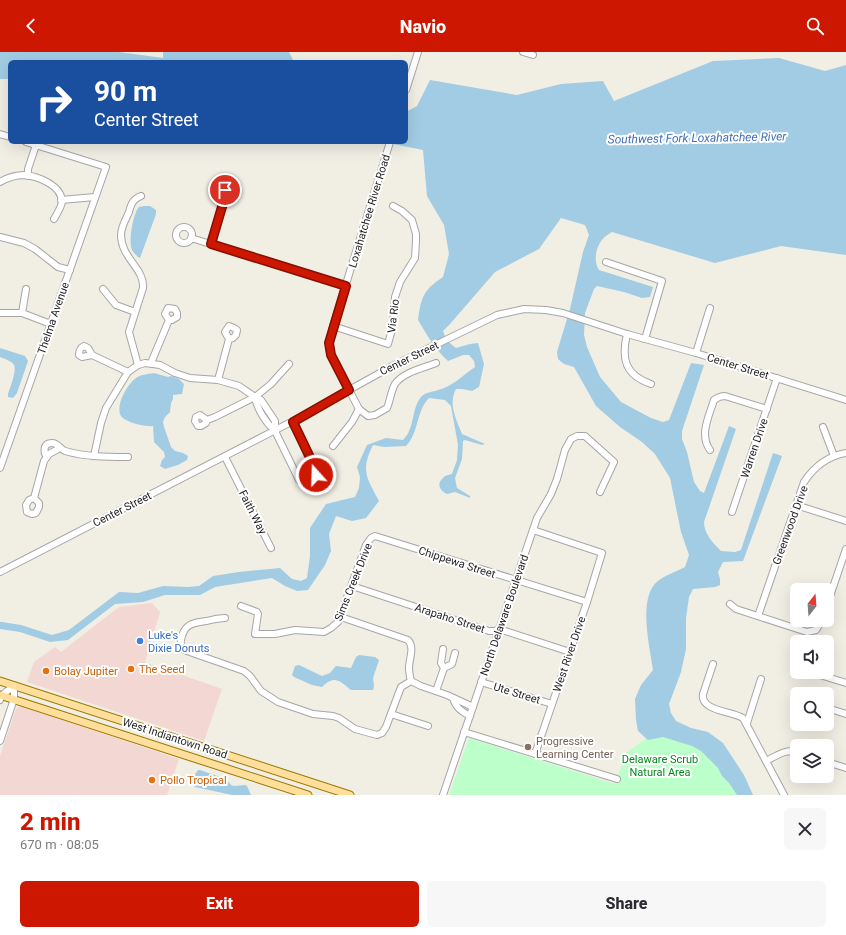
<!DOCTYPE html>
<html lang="en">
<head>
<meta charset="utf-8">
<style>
	body { margin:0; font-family:Roboto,sans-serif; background:#f7f7f7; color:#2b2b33; height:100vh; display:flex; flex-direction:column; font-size:15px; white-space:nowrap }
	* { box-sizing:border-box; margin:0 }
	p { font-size:13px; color:#7c7c81 }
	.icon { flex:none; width:22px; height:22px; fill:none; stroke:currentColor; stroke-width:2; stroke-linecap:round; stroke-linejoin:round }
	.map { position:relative; height:743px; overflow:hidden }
	.details { display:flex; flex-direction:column; background:#fff; flex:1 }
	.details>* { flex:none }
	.banner { position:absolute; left:8px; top:8px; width:400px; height:84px; border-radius:6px; box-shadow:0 4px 16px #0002; background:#1a4fa0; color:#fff; overflow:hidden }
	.needle { width:26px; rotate:17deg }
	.tools { position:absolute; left:790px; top:531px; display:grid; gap:8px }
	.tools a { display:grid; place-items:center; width:44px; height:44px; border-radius:6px; background:#fff; box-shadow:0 4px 16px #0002; font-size:20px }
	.pin { position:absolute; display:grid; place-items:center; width:34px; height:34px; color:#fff; margin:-17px; border:2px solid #fff; border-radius:50%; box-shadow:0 1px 4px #0007 }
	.me { position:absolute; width:44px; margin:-22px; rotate:340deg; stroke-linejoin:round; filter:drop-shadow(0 0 3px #0008) }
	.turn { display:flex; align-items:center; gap:14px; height:84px; padding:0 20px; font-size:18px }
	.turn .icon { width:52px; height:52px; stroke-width:2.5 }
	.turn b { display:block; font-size:28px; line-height:34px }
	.round { display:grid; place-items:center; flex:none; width:42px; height:42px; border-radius:6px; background:#f7f7f7 }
	.overview { display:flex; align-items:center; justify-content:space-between; height:68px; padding:0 20px }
	h1 { font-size:24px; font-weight:800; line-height:30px; color:#ce1700 }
	.cta { display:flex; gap:8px; margin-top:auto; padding:8px 20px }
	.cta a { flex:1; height:46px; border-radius:6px; background:#ce1700; color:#fff; font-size:16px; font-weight:800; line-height:46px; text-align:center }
	.cta a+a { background:#f7f7f7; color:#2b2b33 }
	header { display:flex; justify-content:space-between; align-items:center; height:52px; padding:0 20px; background:#ce1700; color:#fff; font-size:18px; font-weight:800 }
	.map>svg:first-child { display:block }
</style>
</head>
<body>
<header><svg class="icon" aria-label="back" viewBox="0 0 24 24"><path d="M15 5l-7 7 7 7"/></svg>Navio<svg class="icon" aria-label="search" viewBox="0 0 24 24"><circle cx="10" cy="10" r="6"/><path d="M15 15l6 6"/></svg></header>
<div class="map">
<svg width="846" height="743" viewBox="0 0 846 743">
	<rect width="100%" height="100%" fill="#f1eee4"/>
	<g fill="#f3d7d2">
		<path d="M152,551L160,560L145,610L222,637L204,689L27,630L34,610L55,595L61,600L119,555Z"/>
		<path d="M20,654L179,707L167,743H0V704L16,657Z"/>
	</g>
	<path fill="#bdffca" d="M651,683L674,685L701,694L742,743H449L469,686L615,732L626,701Z"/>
	<g fill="#a1cce3">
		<path d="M0,0H119L163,6V0H289L293,8L305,10H10V27H0Z"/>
		<path d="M779,6L825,19L846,13V203L781,194L715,211L612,180C609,182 605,184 602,188C596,195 593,209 599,218L653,235L650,245L642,246L624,240L597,234L594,237L585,261L584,283L587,295L600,325L621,350L651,366L663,370L669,368L691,311L704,313L682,379V387L687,400L694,430L700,439L704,441L729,374L736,377L704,470C704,482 713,491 721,499L735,500L741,498L773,401L782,404L743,509L723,510L718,520L720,527V533L715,535L693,537L689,545L686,566V597L681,620L669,652L671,661L676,669L691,676L708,680L723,691L744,723L753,743H737L729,731L722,724L718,716L701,699L692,694L663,685L648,688L638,679L636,668L635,647L641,633L653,618C650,596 637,545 658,529C665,523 676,520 685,515L689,503L681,480L670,426L655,402L642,390L620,375L596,354L574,315L564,312L558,307L557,300L570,257L583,200L589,183L585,173L561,166L539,197L495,220L450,272L443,279L447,289L456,296L470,292L478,291L484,312L479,335L472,339L462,337H456C448,352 456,367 462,382L485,392L482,393L465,388L463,389L462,407L455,426L457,436L470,444V446L455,440L447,442C440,439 436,432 443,426C445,423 449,423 452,422L457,408L458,393L451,354L445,348L429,346C416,359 419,381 406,394L384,395L373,393C360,419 367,426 379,449L366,466L352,469L336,464L329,482L331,499L325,513L308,538L297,539L285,534L272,526L215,535L200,543H165L143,550L115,552L68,588L50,590L20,580L0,577V570H2L21,573L52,583L69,578L119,540L138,541L163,534L188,535L199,534L213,524L239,520L280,516L292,527L301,529L307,526L310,504V476L326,452L355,445L359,436L360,425L357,415L367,393L386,386L403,388C415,377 411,357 421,345C426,340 432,340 438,338C452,335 463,323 475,315L474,309L469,303H463L448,309C435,297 427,283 418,268C421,246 423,238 443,225L449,202L444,173L427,144L423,98L383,90H406V60L417,54L430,28L517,43L561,32L603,29L614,49L713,9Z"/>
		<path d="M144,154H150L156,158V162L140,206L138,205C136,203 133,200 132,198C128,190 133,161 139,155Z"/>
		<path d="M0,296L25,304L28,309L17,341L13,346L8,345V342C10,336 17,318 14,313C12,309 4,307 0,305Z"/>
		<path d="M154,321L168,325L171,324L179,327L184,332L182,342L173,343V347L171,351L170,360L165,365L163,370L164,375L171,395L175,399L183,401L188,404L187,408L178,413L165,417L160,414L162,408L165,405L164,400L154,390L153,374C145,375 122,370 120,362C117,350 127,333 136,326C140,323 148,322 154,321Z"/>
		<path d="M359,603L375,605L379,608L373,626L374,634L373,638H351C339,628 334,623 322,635L312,633L294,625L292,623L295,614L299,613L322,624L330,621L336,614L351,616L356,605Z"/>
		<path d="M198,718H200L226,727L231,733L234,734L245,733L247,734L251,743H232L195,735L193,733V725Z"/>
	</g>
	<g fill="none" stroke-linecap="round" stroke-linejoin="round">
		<defs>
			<g id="minor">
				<path d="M523,0L533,3"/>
				<path d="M406,38L418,0"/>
				<path d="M0,82L10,85"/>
				<path d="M390,90L333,274L329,291L331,303L359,357L368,364L375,363L387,356C390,349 391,339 395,332C403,320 424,316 436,311"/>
				<path d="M28,124V117L36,93"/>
				<path d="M0,130C7,126 15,123 24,123C37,124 62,133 62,150C61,155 57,162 54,167"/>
				<path d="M220,136L225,138L227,141L224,148L217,145L216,141Z"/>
				<path d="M61,148L95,145"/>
				<circle cx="184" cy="183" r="8"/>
				<path d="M0,185L24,191L35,197L58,215L70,218"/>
				<path d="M191,186L346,234"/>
				<path d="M211,192L224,148"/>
				<path d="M606,210L662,229L645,287"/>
				<path d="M103,237L116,253L135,260"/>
				<path d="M0,261H22L51,272"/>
				<path d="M22,261L26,237"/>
				<path d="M333,274L388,292L393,274L395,245L400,230L415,206L416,189V182L412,168L402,159L393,154"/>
				<path d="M627,282C621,307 625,323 651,332"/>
				<path d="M696,301L710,256"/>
				<path d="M92,303L88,296L84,294C80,296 79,298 79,303L82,305L92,303L128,320"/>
				<path d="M151,311L169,268H172L177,265V261L175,257L168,256L165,262L169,268"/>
				<path d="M138,313L129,280L143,236C145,217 121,206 121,183C121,175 126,167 129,160C131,152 133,147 141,144"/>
				<path d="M218,328L229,287L233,286L236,283L237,278L234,276L229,274L225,280L229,287"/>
				<path d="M255,345C257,357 266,371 275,379L299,428L304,431C311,429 316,427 317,419L293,369"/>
				<path d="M207,368L206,371L201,374H198L195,369L196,365L200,363L207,368L215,365L255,345L271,332L289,312"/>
				<path d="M823,375L834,404"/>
				<path d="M333,394L352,370L359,357"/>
				<path d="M710,398C699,383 709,364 714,348C718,345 720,344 725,344L767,357"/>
				<path d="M94,404L101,371L106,356L128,320L138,313L145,311L160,313L175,321L190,326L218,328L239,334L255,345L261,348L275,369V379"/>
				<path d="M47,405C43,400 43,391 52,391C58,391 60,397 65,399C86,405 107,405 128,405"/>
				<path d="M225,405L271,496"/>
				<path d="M0,416L106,115L26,90"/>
				<path d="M34,446L29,448L26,453L27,460L32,462L36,461L39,455V451L34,446L44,409L49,402L60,396"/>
				<path d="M796,453L846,469"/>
				<path d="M732,460L777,326"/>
				<path d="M533,478L602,501L587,550L535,702"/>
				<path d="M0,520L293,369L396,312L497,263L524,257L546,258L563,261L627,282L696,301L846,348"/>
				<path d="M352,534L489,579H495L499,577L570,600"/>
				<path d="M730,552L736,557L807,580L816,578L822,568"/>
				<path d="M827,553L846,497"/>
				<path d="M241,554L257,560L258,562L255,582H275L295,578L324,580L331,576L338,570L366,493L371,486L375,484L587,550"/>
				<path d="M758,564L804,430C814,415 828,404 846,401"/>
				<path d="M341,565L408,588C415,596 409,606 409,616C409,620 410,625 411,629"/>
				<path d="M225,566C218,566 212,568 206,569C194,571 186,571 182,584C180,590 180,594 184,598L244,619L250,624L261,639L278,650L313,662L333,664L339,666L355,677L377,683L382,681L386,675L401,635L411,629"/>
				<path d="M713,612L703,642C700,659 732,659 743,666L784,743"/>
				<path d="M444,616L452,612L455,601"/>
				<path d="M810,620L846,631"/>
				<path d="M411,629L421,634L447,643L473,655"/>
				<path d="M481,630L552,652"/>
				<path d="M436,639L444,616L441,611L443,597"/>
				<path d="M453,646C456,656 461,659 470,664"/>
				<path d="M0,648L2,643L14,634"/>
				<path d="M827,656L846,662"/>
				<path d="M391,662L428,674"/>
				<path d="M747,671L761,627"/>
				<path d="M464,680L617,727"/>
				<path d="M0,689L14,647V634"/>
				<path d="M766,709C776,704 785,697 797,700"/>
				<path d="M827,710L846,716"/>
				<path d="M443,743L537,466L551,442L557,427L565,398L571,387L577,384H585L614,410L600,440"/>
			</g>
			<g id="major">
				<path d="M0,629L350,743"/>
				<path d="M0,643L308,743"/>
			</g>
		</defs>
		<use href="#minor" stroke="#a6a6a6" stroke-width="8"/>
		<use href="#major" stroke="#9a7800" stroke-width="9"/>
		<use href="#minor" stroke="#fff" stroke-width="6"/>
		<use href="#major" stroke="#ffdf9b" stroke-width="7"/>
	</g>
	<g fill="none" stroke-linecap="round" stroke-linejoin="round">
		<defs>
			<path id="route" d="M225,138C227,142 227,145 224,148L211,192L346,234L329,291L331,303L349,338L293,370L317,420L316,423"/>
		</defs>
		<use href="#route" stroke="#860f00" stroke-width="10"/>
		<use href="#route" stroke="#ce1700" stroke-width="7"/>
	</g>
	<circle fill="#3f7fe0" stroke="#fff" stroke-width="1.5" cx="140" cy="589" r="4"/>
	<g fill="#e8710a" stroke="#fff" stroke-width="1.5">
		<circle cx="131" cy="617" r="4"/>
		<circle cx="46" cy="619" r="4"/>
		<circle cx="152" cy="728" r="4"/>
	</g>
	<circle fill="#8d6e63" stroke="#fff" stroke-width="1.5" cx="528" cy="695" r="4"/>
	<g text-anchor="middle" stroke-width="4" stroke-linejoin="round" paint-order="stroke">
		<g font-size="11" fill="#1f1f1f" stroke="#fff">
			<text transform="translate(369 159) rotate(-73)" y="4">Loxahatchee River Road</text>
			<text transform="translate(393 264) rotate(-83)" y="4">Via Rio</text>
			<text transform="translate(53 266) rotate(-71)" y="4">Thelma Avenue</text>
			<text transform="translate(409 306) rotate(-26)" y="4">Center Street</text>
			<text transform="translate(738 314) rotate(17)" y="4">Center Street</text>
			<text transform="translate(754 396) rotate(-71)" y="4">Warren Drive</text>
			<text transform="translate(122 457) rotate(-27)" y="4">Center Street</text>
			<text transform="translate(253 460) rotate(63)" y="4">Faith Way</text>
			<text transform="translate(790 473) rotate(-70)" y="4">Greenwood Drive</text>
			<text transform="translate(457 510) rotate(18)" y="4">Chippewa Street</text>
			<text transform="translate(353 530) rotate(-68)" y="4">Sims Creek Drive</text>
			<text transform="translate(504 563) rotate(-71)" y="4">North Delaware Boulevard</text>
			<text transform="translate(450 566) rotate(18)" y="4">Arapaho Street</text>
			<text transform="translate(569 602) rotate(-71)" y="4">West River Drive</text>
			<text transform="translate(517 641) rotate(17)" y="4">Ute Street</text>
			<text transform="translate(175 686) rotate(18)" y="4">West Indiantown Road</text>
		</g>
		<g font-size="11" fill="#366cbe" stroke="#fff" text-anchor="start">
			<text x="148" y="587">Luke's<tspan x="148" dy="13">Dixie Donuts</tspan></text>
		</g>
		<g font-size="11" fill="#c56008" stroke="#fff" text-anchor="start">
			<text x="139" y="621">The Seed</text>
			<text x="54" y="623">Bolay Jupiter</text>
			<text x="160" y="732">Pollo Tropical</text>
		</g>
		<g font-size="11" fill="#785e54" stroke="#fff" text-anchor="start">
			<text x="536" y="693">Progressive<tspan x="536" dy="13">Learning Center</tspan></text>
		</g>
		<g font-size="11" fill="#01891b" stroke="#fff">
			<text x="660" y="711">Delaware Scrub<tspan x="660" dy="13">Natural Area</tspan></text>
		</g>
		<g font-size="12" font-style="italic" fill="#4170b9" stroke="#fff">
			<text transform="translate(697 86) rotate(-1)" y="4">Southwest Fork Loxahatchee River</text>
		</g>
	</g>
</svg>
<div class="tools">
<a><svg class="needle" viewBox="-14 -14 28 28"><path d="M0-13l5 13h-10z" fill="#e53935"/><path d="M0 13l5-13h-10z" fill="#7c7c81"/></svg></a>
<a><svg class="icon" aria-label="sound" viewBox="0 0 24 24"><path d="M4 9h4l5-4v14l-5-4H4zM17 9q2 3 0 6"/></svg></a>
<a><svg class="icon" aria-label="search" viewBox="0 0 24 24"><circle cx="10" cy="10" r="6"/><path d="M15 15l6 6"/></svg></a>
<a><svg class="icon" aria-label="layers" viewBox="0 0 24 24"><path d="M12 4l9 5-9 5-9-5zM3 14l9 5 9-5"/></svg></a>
</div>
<div class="pin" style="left:225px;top:138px;background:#d93025"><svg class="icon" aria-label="arrive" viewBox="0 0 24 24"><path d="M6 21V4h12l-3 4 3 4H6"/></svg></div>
<svg class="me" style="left:316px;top:423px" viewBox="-20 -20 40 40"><circle r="17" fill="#ce1700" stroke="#fff" stroke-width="3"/><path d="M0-11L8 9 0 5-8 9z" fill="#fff"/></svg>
<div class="banner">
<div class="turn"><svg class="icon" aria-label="right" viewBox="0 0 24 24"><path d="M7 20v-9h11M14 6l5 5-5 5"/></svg><div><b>90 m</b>Center Street</div></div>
</div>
</div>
<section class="details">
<div class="overview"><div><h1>2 min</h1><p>670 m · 08:05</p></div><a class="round"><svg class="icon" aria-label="close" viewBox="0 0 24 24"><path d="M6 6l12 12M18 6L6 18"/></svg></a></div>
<div class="cta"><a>Exit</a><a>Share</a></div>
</section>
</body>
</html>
